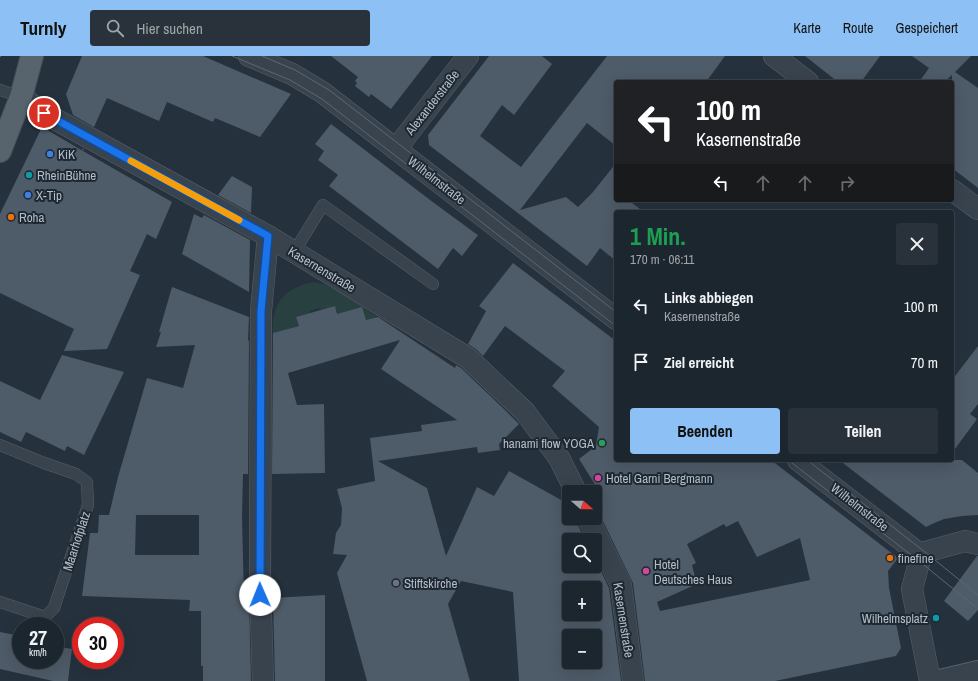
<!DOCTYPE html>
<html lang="de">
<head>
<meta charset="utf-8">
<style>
	body { margin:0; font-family:"Archivo Narrow",sans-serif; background:#29323a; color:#f1f3f6; height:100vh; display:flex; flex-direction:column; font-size:15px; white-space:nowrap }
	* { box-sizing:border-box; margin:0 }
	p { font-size:13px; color:#a0a5aa }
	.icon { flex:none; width:22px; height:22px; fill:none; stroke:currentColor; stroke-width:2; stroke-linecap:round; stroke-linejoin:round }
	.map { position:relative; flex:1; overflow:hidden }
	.sheet { position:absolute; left:614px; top:154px; width:340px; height:252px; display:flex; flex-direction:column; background:#1c262e; border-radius:4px; box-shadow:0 4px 16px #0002,0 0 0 1px #3a434a }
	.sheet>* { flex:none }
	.hud { position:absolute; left:614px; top:24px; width:340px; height:122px; border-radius:4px; box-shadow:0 4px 16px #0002,0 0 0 1px #3a434a; background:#202124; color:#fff; overflow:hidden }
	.needle { width:26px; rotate:110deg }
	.controls { position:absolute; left:562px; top:429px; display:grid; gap:8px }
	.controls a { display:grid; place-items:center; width:40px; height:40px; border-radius:4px; background:#1c262e; box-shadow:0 4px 16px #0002,0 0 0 1px #3a434a; font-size:20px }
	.speed { position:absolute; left:12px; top:561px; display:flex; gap:8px; font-size:20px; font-weight:700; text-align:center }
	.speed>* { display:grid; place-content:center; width:52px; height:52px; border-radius:50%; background:#1c262e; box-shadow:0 4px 16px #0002,0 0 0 1px #3a434a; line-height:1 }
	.speed small { font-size:10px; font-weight:400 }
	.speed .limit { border:6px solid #d22; background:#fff; color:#111 }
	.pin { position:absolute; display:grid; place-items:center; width:34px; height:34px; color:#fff; margin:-17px; border:2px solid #fff; border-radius:50%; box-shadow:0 1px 4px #0007 }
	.me { position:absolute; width:44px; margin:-22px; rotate:359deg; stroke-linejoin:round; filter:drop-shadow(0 0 3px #0008) }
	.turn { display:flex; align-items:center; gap:14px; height:84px; padding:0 16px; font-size:18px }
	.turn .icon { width:52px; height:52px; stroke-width:2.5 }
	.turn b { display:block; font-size:28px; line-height:34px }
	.lanes { display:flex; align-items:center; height:38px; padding:0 16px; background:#0003; justify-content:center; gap:20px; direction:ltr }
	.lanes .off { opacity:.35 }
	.round { display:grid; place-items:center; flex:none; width:42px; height:42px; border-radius:4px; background:#29323a }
	.head { display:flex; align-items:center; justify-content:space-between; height:68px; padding:0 16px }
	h1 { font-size:24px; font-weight:700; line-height:30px; color:#1e9e55 }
	.primary-button { display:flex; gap:8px; margin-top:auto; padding:8px 16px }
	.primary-button a { flex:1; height:46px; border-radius:4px; background:#8dc1f5; color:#111; font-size:16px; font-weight:700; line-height:46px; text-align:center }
	.primary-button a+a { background:#29323a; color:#f1f3f6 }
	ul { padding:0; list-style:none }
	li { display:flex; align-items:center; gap:12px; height:56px; padding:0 16px }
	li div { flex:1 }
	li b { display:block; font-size:15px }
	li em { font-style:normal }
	header { display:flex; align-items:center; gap:24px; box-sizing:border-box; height:56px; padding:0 20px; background:#8dc1f5; color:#111 }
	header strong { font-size:19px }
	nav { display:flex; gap:22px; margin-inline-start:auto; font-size:14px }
	.search { width:280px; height:36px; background:#29323a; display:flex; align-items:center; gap:10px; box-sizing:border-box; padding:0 14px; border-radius:4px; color:#a0a5aa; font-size:15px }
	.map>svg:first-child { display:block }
</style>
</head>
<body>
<header>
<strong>Turnly</strong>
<div class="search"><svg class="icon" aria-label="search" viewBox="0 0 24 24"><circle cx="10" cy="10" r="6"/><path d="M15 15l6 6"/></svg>Hier suchen</div>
<nav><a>Karte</a><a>Route</a><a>Gespeichert</a></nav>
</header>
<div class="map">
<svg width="978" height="625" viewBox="0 0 978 625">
	<rect width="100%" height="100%" fill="#25323d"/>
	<path fill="#28403f" d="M313,226C331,227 362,251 378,261L366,264L337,258L335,250L322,254L319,252L310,255L309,258L296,261L299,270L274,277L277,289H273C272,255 274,235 313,226Z"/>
	<g fill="#4e5b68" fill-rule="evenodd">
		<path d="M82,0H203L291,38L260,81L215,62L213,66L167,46L159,65L107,42L94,71L73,59L66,38Z"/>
		<path d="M331,0H432L391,53L371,38L369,41L355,30L357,27L355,25L358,21Z"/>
		<path d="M489,0H542L552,8L514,59L502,49L480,80L521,111L607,0H725L706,26H616V90L587,67L520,154L566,141L578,151L593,136L616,107V144H628L644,156H616V205L600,192L587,210L429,89L428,79Z"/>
		<path d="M805,0H880L861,26H838Z"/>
		<path d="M912,0H971L955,16L978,32V132L952,112V19L944,26H919L929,12Z"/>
		<path d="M331,68L430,144L475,177L478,179L462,200L453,192L438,213L329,130L338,119L318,104L324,95L315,88Z"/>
		<path d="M42,71L83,95L82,92L84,93L83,95L172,146L156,183L147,178L130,215L140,219L107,293L64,295L74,273L0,237V158Z"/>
		<path d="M232,120L252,131L251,157L218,139Z"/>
		<path d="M194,158L202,162L204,159L250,184L249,236L182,198Z"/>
		<path d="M513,207L616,285V404H771L898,502L888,515L889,532L901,592L896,600L775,625H645L633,527L599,457L595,452V436H588L587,434L596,430L579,403L596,390L599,371L552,330L565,315L505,270L483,300L476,293L468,288L486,255L479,250ZM738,465L757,501L800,482L810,524L660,555L657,546L697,528L692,509L696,507L687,488L724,468L726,471Z"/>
		<path d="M172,231L249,261L248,285L249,284L248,418H243L242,461L244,543H249L251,625H203V610H201V555H189L190,544L82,540L90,477H98L99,459H109L118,421L147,322L183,332L195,289L156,291L161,276H159ZM136,459H199V499H135Z"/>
		<path d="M335,250L337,258L362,251L366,264L378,261L455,312L456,309L461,312L505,354L519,368L499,388L500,394L478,397L477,391L378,405L427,432L446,500L477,431L494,440L509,415L563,445L567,443L569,446V462H576L577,467L585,484H569V510H595V503L609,532L621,625H519L513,536L461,525L448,548L470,625H367L337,517L347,499L333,498L336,477L341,469L342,452L337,433L375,425L370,382L422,375L421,369L457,364L381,313L400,284L288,317L297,349L324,348L325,417L272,418L273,277L299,270L296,261ZM569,532H595V558H569ZM569,580H595V606H569Z"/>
		<path d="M978,290V348L970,358L977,363L952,397V324Z"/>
		<path d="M62,299L124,316L84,399L67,390L65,395L26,376L21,386L0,376V325L40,344Z"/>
		<path d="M839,404H962L978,417V459L962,460L944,463L932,468L926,471Z"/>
		<path d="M977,500H978V554L968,565L944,545Z"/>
		<path d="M325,539V625H275L273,542Z"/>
		<path d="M0,576L21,580V604H55V590L72,593L68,625H53L0,613Z"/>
	</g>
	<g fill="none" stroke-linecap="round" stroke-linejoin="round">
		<defs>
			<g id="service">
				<path d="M0,34L21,41"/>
				<path d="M294,196L323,149L433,228"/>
				<path d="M0,389L44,407L76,418L87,426L88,449L54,552L45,561L0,546"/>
			</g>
			<g id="minor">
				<path d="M249,0L292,18L322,36L616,263"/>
				<path d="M774,0L808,26"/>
				<path d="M21,41L44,57L268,180L468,302L525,356L559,402L576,436"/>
				<path d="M396,93L468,0"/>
				<path d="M952,134L978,153"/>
				<path d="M798,404L921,499"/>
				<path d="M588,462L621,529L633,625"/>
				<path d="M263,625L260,525L261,255L268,180"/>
				<path d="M930,625L912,533L921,499L925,496L965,485L978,488"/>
			</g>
			<path id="tertiary" d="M940,625L978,616"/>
			<path id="primary" d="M0,95L21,41L32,0"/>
		</defs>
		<use href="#service" stroke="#57616b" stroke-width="12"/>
		<use href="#minor" stroke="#57616b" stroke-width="22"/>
		<use href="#tertiary" stroke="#57616b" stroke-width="24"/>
		<use href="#primary" stroke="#454f59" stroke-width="24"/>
		<use href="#service" stroke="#39434d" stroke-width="11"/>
		<use href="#minor" stroke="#39434d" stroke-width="21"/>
		<use href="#tertiary" stroke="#39434d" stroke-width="22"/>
		<use href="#primary" stroke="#57636d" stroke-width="22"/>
		<g stroke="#5b6874" stroke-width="1">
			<path d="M232,0L290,24L322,43L616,270"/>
			<path d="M262,0L295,14L329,34L616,256"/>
			<path d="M0,1L1,0"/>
			<path d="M788,404L919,505L978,553"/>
			<path d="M807,404L925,496L978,539"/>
		</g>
	</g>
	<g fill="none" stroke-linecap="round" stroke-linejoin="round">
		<defs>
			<path id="route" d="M44,57L268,180L261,255L260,539"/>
		</defs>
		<use href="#route" stroke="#114b97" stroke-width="10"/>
		<use href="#route" stroke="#1a73e8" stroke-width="7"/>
		<path stroke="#f59e0b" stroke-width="7" d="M131,105L239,164"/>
	</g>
	<g fill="#3f7fe0" stroke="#1e2832" stroke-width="1.5">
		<circle cx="50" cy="98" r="4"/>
		<circle cx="28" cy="139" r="4"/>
	</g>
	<g fill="#0f9aa8" stroke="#1e2832" stroke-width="1.5">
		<circle cx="29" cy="119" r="4"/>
		<circle cx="936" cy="562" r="4"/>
	</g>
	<g fill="#e8710a" stroke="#1e2832" stroke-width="1.5">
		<circle cx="11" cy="161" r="4"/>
		<circle cx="890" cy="502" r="4"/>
	</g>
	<circle fill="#2e9e5b" stroke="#1e2832" stroke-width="1.5" cx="602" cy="387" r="4"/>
	<g fill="#d1479c" stroke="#1e2832" stroke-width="1.5">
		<circle cx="598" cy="422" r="4"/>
		<circle cx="646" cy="515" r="4"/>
	</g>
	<circle fill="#6b7280" stroke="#1e2832" stroke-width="1.5" cx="396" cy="527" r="4"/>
	<g text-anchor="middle" stroke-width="4" stroke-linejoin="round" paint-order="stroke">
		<g font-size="13" fill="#b4bec8" stroke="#1e2832">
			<text transform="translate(432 46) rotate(-52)" y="5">Alexanderstraße</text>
			<text transform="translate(437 124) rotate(38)" y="5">Wilhelmstraße</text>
			<text transform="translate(322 213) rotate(31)" y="5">Kasernenstraße</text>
			<text transform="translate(860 451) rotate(38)" y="5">Wilhelmstraße</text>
			<text transform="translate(76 485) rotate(-72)" y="5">Maarhofplatz</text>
			<text transform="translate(624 564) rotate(81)" y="5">Kasernenstraße</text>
		</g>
		<g font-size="13" fill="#b4bec8" stroke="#1e2832" text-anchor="start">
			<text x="58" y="103">KiK</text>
			<text x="37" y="124">RheinBühne</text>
			<text x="36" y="144">X-Tip</text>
			<text x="19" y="166">Roha</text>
			<text x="594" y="392" text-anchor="end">hanami flow YOGA</text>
			<text x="606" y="427">Hotel Garni Bergmann</text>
			<text x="898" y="507">finefine</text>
			<text x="654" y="513">Hotel<tspan x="654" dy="15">Deutsches Haus</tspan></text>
			<text x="404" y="532">Stiftskirche</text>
			<text x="928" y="567" text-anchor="end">Wilhelmsplatz</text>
		</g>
	</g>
</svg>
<div class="controls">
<a><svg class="needle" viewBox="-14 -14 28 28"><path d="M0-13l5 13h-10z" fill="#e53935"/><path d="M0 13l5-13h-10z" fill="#a0a5aa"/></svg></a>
<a><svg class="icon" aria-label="search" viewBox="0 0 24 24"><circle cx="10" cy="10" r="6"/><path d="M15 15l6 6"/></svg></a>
<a>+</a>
<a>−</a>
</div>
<div class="speed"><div>27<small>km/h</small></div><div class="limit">30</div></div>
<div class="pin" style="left:44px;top:57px;background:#d93025"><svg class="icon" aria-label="arrive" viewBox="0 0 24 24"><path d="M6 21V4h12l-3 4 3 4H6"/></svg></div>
<svg class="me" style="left:260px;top:539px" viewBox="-20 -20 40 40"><circle r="19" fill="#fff"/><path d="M0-13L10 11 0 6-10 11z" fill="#1a73e8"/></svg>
<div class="hud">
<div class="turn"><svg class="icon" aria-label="left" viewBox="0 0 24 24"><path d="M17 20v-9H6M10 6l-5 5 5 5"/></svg><div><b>100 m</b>Kasernenstraße</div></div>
<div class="lanes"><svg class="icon" aria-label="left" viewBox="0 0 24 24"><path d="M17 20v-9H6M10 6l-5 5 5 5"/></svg><svg class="icon off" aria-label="ahead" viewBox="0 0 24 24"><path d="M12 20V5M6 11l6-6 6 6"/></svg><svg class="icon off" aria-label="ahead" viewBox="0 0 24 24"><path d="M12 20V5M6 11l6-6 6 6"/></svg><svg class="icon off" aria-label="right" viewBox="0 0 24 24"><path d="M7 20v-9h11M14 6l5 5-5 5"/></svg></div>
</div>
<section class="sheet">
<div class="head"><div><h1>1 Min.</h1><p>170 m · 06:11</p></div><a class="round"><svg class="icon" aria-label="close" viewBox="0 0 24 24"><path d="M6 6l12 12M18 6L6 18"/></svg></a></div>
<ul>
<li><svg class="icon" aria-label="left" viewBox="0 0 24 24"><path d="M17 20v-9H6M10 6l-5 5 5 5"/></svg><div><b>Links abbiegen</b><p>Kasernenstraße</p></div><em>100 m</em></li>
<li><svg class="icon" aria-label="arrive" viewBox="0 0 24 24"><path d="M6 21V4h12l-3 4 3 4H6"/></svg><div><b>Ziel erreicht</b></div><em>70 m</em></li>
</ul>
<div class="primary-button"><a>Beenden</a><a>Teilen</a></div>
</section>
</div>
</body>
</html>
